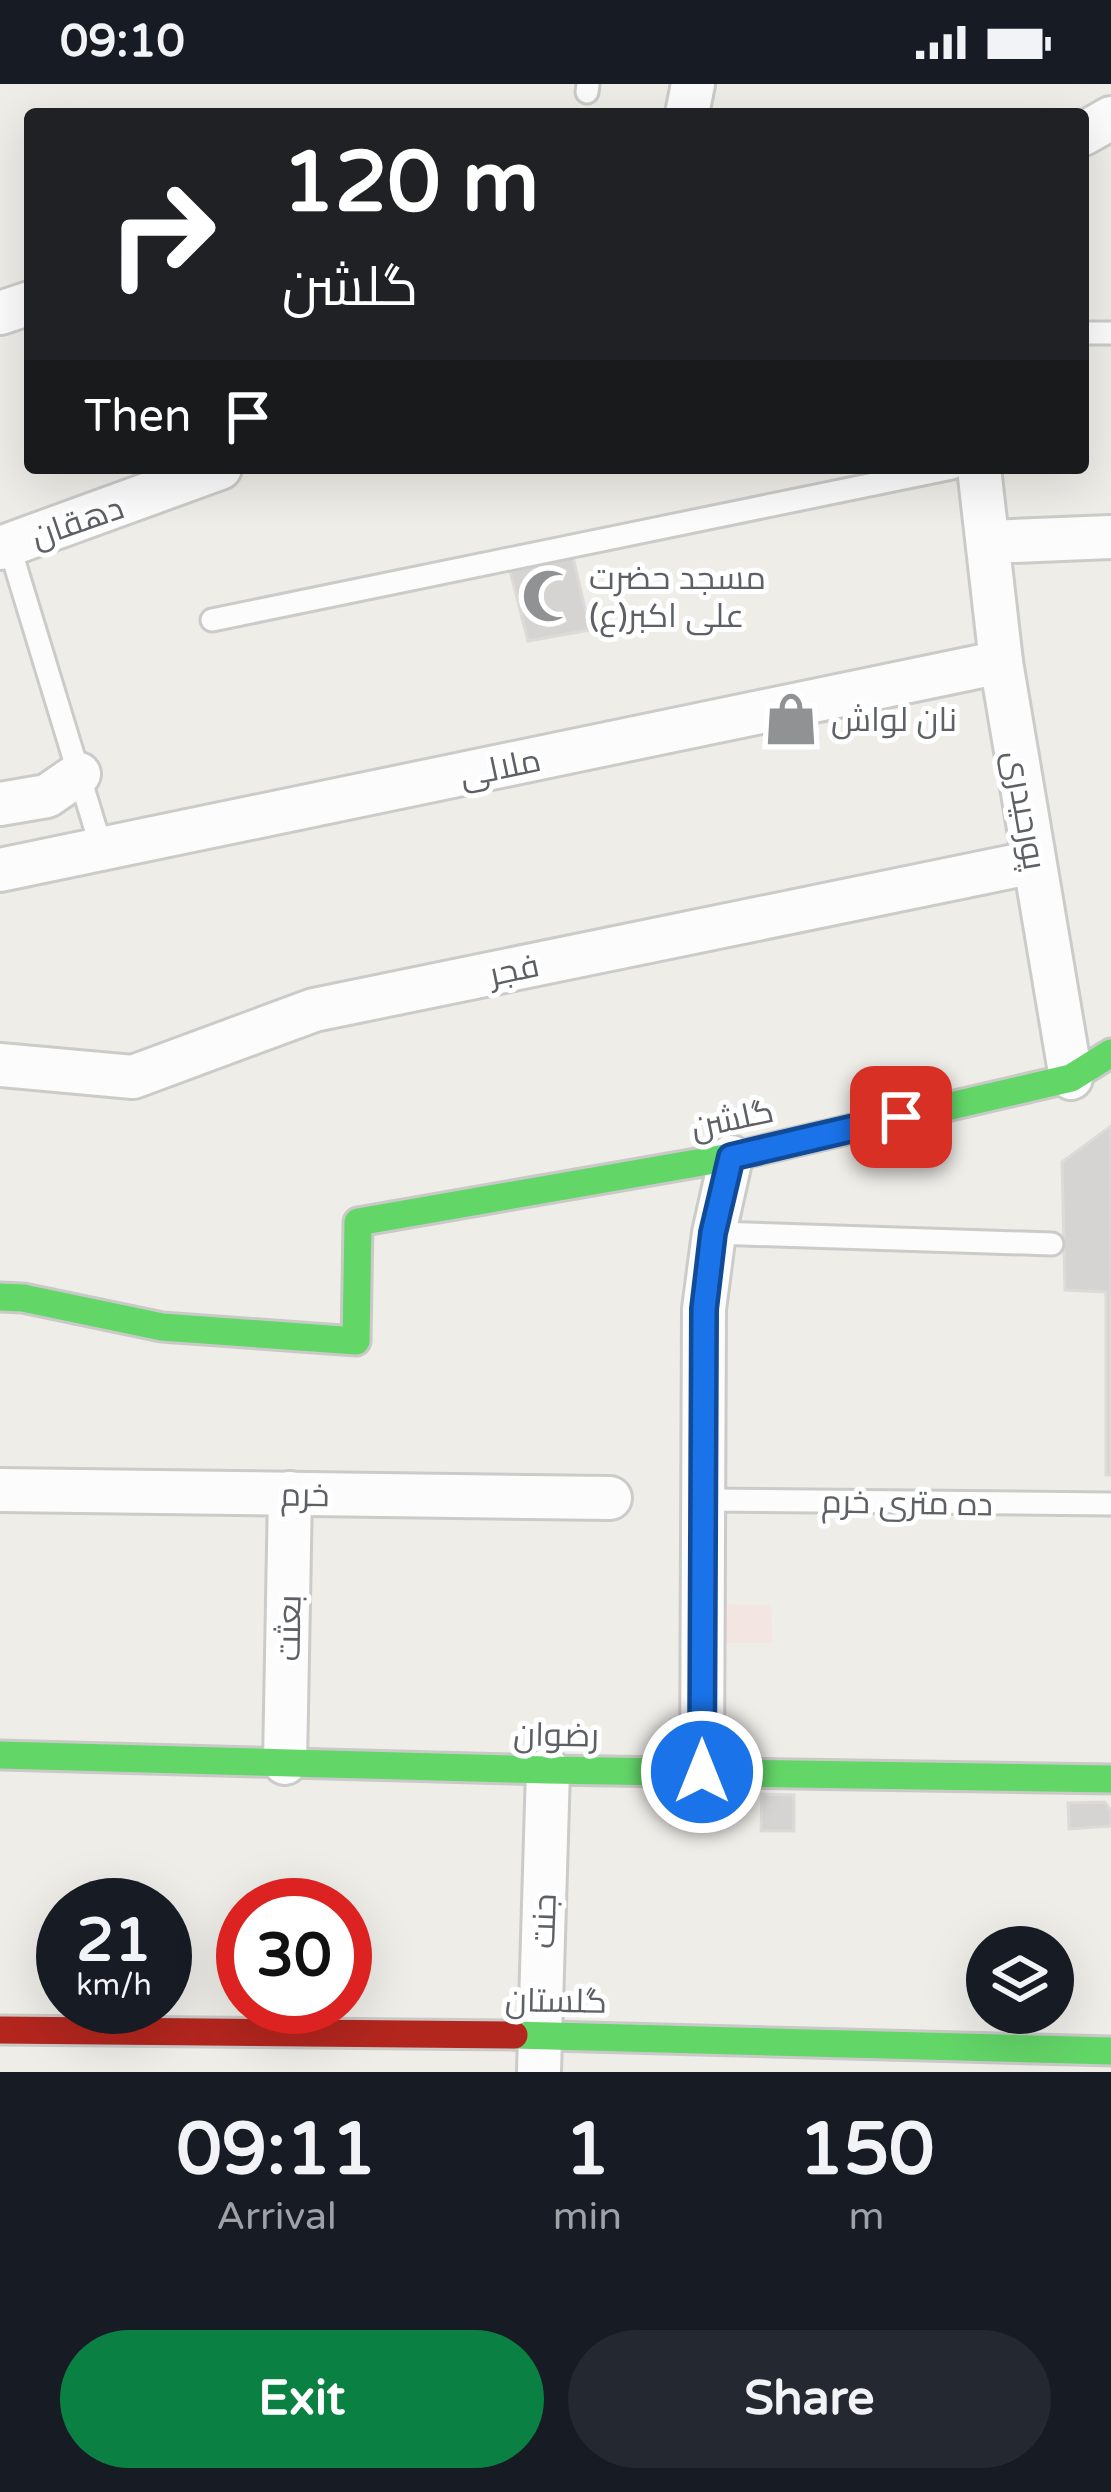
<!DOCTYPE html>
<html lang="en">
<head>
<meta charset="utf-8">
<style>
	body { margin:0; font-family:"Varela Round",Cairo,sans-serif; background:#242831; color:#f1f3f6; height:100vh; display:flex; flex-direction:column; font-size:45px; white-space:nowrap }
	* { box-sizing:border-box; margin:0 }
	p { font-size:39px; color:#9ea1a6 }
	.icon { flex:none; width:66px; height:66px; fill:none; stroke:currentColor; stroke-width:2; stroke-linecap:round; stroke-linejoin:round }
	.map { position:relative; height:1988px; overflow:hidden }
	.sheet { display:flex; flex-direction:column; background:#171b24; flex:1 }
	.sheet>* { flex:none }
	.hud { position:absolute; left:24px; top:24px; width:1065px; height:366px; border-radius:12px; box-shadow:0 12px 48px #0002; background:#202124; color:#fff; overflow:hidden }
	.buttons { position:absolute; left:966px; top:1842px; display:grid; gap:24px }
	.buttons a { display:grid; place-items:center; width:108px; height:108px; border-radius:50%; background:#171b24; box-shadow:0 12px 48px #0002; font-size:60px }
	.speed { position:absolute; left:36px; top:1794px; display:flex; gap:24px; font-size:60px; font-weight:700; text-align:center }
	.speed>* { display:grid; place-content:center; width:156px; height:156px; border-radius:50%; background:#171b24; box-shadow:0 12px 48px #0002; line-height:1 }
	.speed small { font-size:30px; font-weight:400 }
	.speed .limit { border:18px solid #d22; background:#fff; color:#111 }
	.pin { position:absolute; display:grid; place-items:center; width:102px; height:102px; color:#fff; margin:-51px; border-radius:24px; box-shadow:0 6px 18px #0006 }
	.me { position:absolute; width:132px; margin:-66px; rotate:0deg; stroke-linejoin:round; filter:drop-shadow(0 0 9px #0008) }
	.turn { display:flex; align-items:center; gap:42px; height:252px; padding:0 60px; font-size:54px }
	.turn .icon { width:156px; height:156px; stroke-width:2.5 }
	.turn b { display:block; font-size:84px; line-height:102px }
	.then { display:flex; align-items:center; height:114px; padding:0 60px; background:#0003; gap:24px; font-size:45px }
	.eta { display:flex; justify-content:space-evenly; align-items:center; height:204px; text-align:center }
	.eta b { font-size:72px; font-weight:800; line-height:84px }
	.primary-button { display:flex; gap:24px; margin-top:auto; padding:24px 60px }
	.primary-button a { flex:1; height:138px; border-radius:72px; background:#0b8043; color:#fff; font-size:48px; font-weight:800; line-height:138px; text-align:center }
	.primary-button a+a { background:#242831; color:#f1f3f6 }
	.status { display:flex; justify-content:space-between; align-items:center; height:84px; padding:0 60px; background:#171b24; direction:ltr }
	.status svg { height:33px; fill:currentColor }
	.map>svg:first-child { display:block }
</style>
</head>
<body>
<div class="status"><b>09:10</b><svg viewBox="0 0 49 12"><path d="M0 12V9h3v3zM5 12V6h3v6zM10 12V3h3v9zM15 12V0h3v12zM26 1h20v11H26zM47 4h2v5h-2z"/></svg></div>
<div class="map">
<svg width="1111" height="1988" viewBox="0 0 1111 1988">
	<rect width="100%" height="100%" fill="#eeede8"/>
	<path fill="#f3e5e2" d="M708,1520L771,1521L772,1559H707Z"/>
	<g fill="#d5d4d2" stroke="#dddbd7" stroke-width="3">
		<path d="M571,465L590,546L528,557L508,479Z"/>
		<path d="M1111,1042V1391H1106V1208L1065,1206L1062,1078Z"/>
		<path d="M762,1710L794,1711V1747H761Z"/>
		<path d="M1105,1718L1111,1727V1742L1069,1745L1068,1719Z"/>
	</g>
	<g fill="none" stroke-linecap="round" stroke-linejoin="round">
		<defs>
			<g id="lane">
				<path d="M587,8L588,0"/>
				<path d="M1083,249H1111"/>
				<path d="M9,461L102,766"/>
				<path d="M212,536L952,384"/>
				<path d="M714,1149L1052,1160"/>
				<path d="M702,1416L1111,1420"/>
			</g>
			<g id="street">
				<path d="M687,30L693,0"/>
				<path d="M1083,50L1111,34"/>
				<path d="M0,229L30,219"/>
				<path d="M979,384L1001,578L1071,994"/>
				<path d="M988,458L1111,453"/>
				<path d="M0,464L220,384"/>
				<path d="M0,720L47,712L79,690"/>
				<path d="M0,786L1001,578"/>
				<path d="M0,981L133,993L314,926L1034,778"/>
				<path d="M0,1406L610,1414"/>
				<path d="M285,1679L290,1409"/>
				<path d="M702,1688L704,1225L714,1149L731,1073"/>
				<path d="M539,1988L548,1686"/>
			</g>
			<g id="fast">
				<path d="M0,1213L23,1214L162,1243L356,1257L358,1138L731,1073L1071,994L1111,969"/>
				<path d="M0,1671L548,1686L1111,1695"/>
				<path d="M514,1951L1111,1967"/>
			</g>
			<path id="jam" d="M0,1946L514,1951"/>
		</defs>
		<use href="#lane" stroke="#cbcbca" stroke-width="27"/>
		<use href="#street" stroke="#cbcbca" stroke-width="48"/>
		<use href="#fast" stroke="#c9cac8" stroke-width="33"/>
		<use href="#jam" stroke="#c9cac8" stroke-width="33"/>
		<use href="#lane" stroke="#fcfcfc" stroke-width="21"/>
		<use href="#street" stroke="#fcfcfc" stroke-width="42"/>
		<use href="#fast" stroke="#63d668" stroke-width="27"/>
		<use href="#jam" stroke="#b3261e" stroke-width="27"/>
	</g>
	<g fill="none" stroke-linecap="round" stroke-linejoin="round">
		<defs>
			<path id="route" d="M702,1688L704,1225L713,1149L731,1073L901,1033"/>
		</defs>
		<use href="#route" stroke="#114b97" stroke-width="30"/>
		<use href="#route" stroke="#1a73e8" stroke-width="21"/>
	</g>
	<defs>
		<symbol id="mosque-bare" viewBox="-9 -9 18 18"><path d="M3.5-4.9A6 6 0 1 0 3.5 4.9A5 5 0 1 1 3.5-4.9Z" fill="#909294" stroke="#fff" stroke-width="2.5" paint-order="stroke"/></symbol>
		<symbol id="shop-bare" viewBox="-9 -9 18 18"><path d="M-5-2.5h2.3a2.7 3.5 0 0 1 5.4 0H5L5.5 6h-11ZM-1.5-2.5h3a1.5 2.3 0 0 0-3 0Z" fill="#909294" stroke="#fff" stroke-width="2.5" paint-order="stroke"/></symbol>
	</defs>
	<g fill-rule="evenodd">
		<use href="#mosque-bare" x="511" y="474" width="76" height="76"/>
		<use href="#shop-bare" x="753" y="597" width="76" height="76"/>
	</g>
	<g text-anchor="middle" stroke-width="10" stroke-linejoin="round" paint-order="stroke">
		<g font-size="33" fill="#5d6166" stroke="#fff">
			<text transform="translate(77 437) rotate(-19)" y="12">دهقان</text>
			<text transform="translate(500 683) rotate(-12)" y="12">ملالی</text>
			<text transform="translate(1026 726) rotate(80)" y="12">پورحیدری</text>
			<text transform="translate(514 885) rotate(-12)" y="12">فجر</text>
			<text transform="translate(732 1034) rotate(-12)" y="12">گلشن</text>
			<text transform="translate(305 1410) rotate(1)" y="12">خرم</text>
			<text transform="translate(907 1418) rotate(1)" y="12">ده متری خرم</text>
			<text transform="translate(288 1544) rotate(-89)" y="12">بعثت</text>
			<text transform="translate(556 1650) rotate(1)" y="12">رضوان</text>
			<text transform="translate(543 1837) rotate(-88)" y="12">جنت</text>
			<text transform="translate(556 1916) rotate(1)" y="12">گلستان</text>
		</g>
		<g font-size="33" fill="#5d6166" stroke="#fff" text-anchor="start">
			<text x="589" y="505">مسجد حضرت<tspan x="589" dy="38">علی اکبر(ع)</tspan></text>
			<text x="831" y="647">نان لواش</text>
		</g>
	</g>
</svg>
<div class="buttons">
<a><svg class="icon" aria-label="layers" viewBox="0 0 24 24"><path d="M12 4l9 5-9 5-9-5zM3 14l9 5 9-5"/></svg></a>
</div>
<div class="speed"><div>21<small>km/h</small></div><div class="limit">30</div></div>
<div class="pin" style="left:901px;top:1033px;background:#d93025"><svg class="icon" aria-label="arrive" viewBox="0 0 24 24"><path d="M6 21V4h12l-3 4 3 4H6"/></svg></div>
<svg class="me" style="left:702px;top:1688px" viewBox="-20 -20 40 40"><circle r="17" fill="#1a73e8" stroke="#fff" stroke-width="3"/><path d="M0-11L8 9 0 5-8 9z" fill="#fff"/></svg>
<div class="hud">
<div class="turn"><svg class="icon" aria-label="right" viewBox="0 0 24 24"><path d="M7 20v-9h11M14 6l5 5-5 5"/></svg><div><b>120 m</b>گلشن</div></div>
<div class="then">Then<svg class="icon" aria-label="arrive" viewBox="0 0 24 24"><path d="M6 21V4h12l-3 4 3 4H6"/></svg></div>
</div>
</div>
<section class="sheet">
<div class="eta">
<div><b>09:11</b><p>Arrival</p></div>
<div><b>1</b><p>min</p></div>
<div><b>150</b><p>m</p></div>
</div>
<div class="primary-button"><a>Exit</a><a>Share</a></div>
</section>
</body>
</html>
